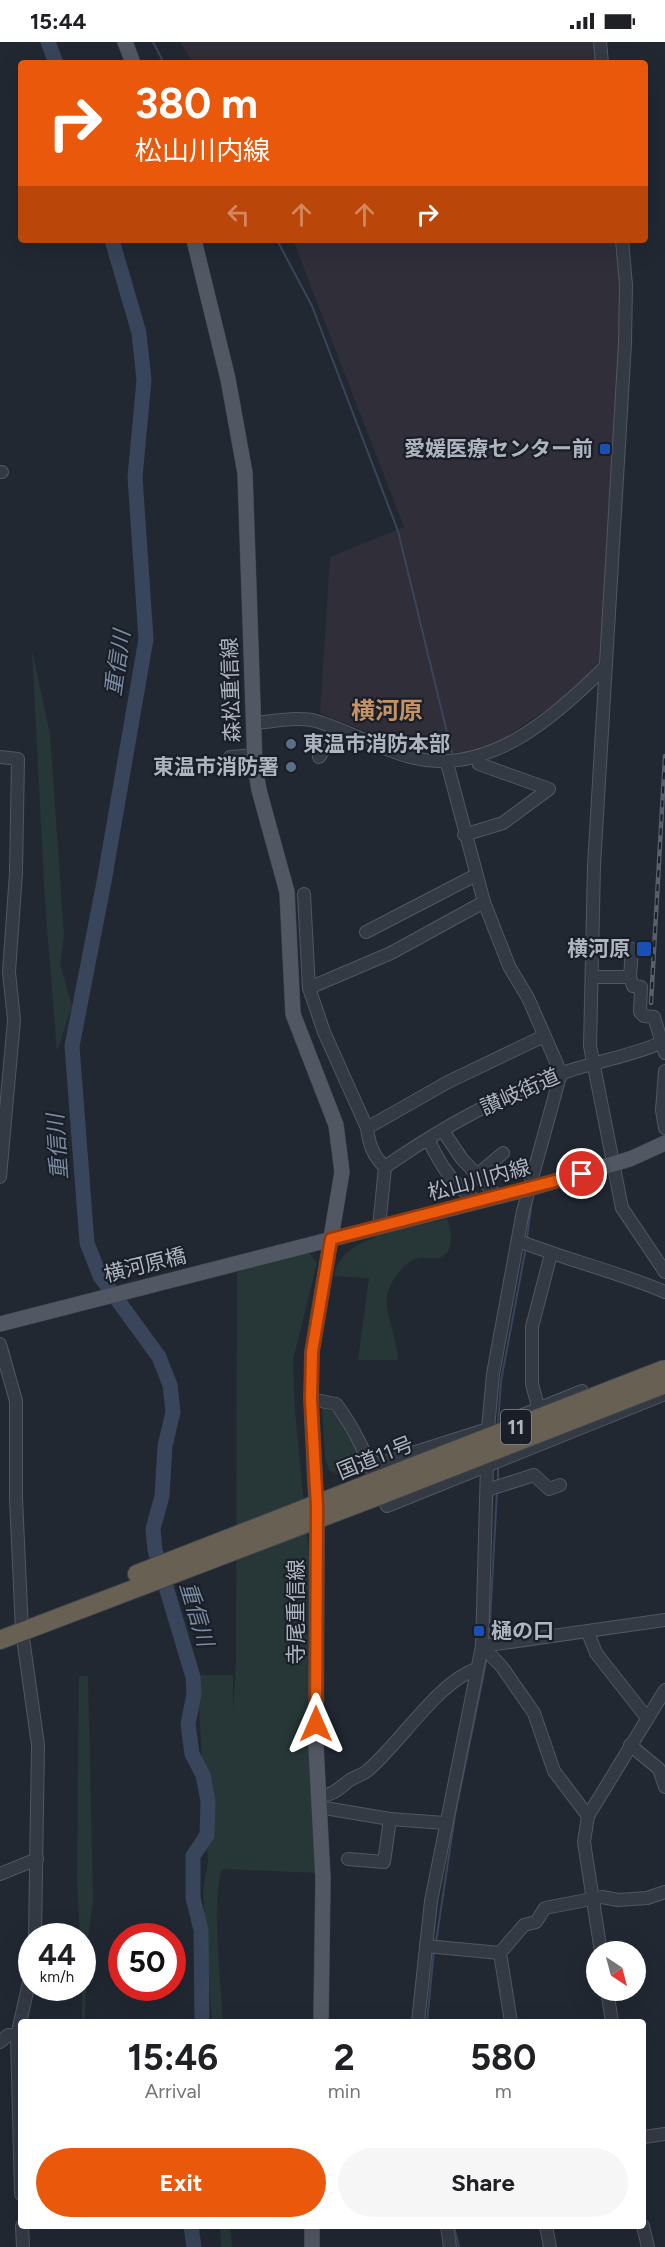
<!DOCTYPE html>
<html lang="en">
<head>
<meta charset="utf-8">
<style>
	body { margin:0; font-family:Figtree,"Noto Sans JP",sans-serif; background:#f6f6f6; color:#202124; height:100vh; display:flex; flex-direction:column; font-size:22px; white-space:nowrap }
	* { box-sizing:border-box; margin:0 }
	p { font-size:20px; color:#757577 }
	.icon { flex:none; width:33px; height:33px; fill:none; stroke:currentColor; stroke-width:2; stroke-linecap:round; stroke-linejoin:round }
	.map { position:relative; flex:1; overflow:hidden }
	.drawer { position:absolute; left:18px; top:1977px; width:628px; height:210px; display:flex; flex-direction:column; background:#fff; border-radius:6px; box-shadow:0 6px 24px #0002 }
	.drawer>* { flex:none }
	.top-card { position:absolute; left:18px; top:18px; width:630px; height:183px; border-radius:6px; box-shadow:0 6px 24px #0002; background:#ea580c; color:#fff; overflow:hidden }
	.needle { width:39px; rotate:144deg }
	.tools { position:absolute; left:586px; top:1899px; display:grid; gap:12px }
	.tools a { display:grid; place-items:center; width:60px; height:60px; border-radius:50%; background:#fff; box-shadow:0 6px 24px #0002; font-size:30px }
	.speed { position:absolute; left:18px; top:1881px; display:flex; gap:12px; font-size:30px; font-weight:700; text-align:center }
	.speed>* { display:grid; place-content:center; width:78px; height:78px; border-radius:50%; background:#fff; box-shadow:0 6px 24px #0002; line-height:1 }
	.speed small { font-size:15px; font-weight:400 }
	.speed .limit { border:9px solid #d22; background:#fff; color:#111 }
	.pin { position:absolute; display:grid; place-items:center; width:51px; height:51px; color:#fff; margin:-26px; border:3px solid #fff; border-radius:50%; box-shadow:0 2px 6px #0007 }
	.me { position:absolute; width:66px; margin:-33px; rotate:0deg; stroke-linejoin:round; filter:drop-shadow(0 0 4px #0008) }
	.turn { display:flex; align-items:center; gap:21px; height:126px; padding:0 18px; font-size:27px }
	.turn .icon { width:78px; height:78px; stroke-width:2.5 }
	.turn b { display:block; font-size:42px; line-height:51px }
	.lanes { display:flex; align-items:center; height:57px; padding:0 18px; background:#0003; justify-content:center; gap:30px; direction:ltr }
	.lanes .off { opacity:.35 }
	.eta { display:flex; justify-content:space-evenly; align-items:center; height:102px; text-align:center }
	.eta b { font-size:36px; font-weight:700; line-height:42px }
	.primary-button { display:flex; gap:12px; margin-top:auto; padding:12px 18px }
	.primary-button a { flex:1; height:69px; border-radius:36px; background:#ea580c; color:#fff; font-size:24px; font-weight:700; line-height:69px; text-align:center }
	.primary-button a+a { background:#f6f6f6; color:#202124 }
	.status { display:flex; justify-content:space-between; align-items:center; height:42px; padding:0 30px; background:#fff; direction:ltr }
	.status svg { height:16px; fill:currentColor }
	.map>svg:first-child { display:block }
</style>
</head>
<body>
<div class="status"><b>15:44</b><svg viewBox="0 0 49 12"><path d="M0 12V9h3v3zM5 12V6h3v6zM10 12V3h3v9zM15 12V0h3v12zM26 1h20v11H26zM47 4h2v5h-2z"/></svg></div>
<div class="map">
<svg width="665" height="2205" viewBox="0 0 665 2205">
	<rect width="100%" height="100%" fill="#212832"/>
	<g fill="#302e38">
		<path d="M180,0H597L599,21H193Z"/>
		<path d="M293,198H618L622,295L603,616L568,653L497,701L468,710L445,711L413,708L320,671L330,515L404,485Z"/>
	</g>
	<g fill="#273737">
		<path d="M32,608L50,692L64,894L60,922L72,964L57,1009L45,860Z"/>
		<path d="M447,1177C452,1189 455,1214 437,1216C431,1217 424,1215 418,1216C404,1220 392,1237 388,1250C382,1266 398,1297 398,1318H358L369,1236L334,1234C341,1192 413,1186 447,1177Z"/>
		<path d="M307,1208L317,1221L293,1318L295,1370L311,1533L316,1831L222,1827C211,1860 221,1942 223,1980H212L203,1849L208,1819L197,1633H233V1669L236,1618L237,1230Z"/>
		<path d="M322,1366L338,1372L367,1430L345,1436L329,1428L325,1416Z"/>
		<path d="M79,1634H88L93,1858L87,1903L85,1980H82V1894H80L77,1839Z"/>
		<path d="M220,2184H230L232,2205H221Z"/>
	</g>
	<g fill="none" stroke-linecap="round" stroke-linejoin="round">
		<g stroke="#38455a" stroke-width="2">
			<path d="M153,0L164,21"/>
			<path d="M277,198L312,264L398,489L452,711"/>
			<path d="M527,1196L532,1158"/>
			<path d="M498,1383L501,1339L526,1205"/>
			<path d="M498,1440V1425"/>
			<path d="M489,1599L497,1449"/>
			<path d="M436,1900L455,1773L487,1616"/>
			<path d="M427,1980L434,1908"/>
			<path d="M454,2184L459,2205"/>
		</g>
		<g stroke="#38455a" stroke-width="15">
			<path d="M48,0L56,21"/>
			<path d="M112,198L139,291L144,338L135,435L146,597L104,840L72,1004L87,1201L100,1234L159,1315L170,1343L173,1370L165,1404L162,1454L153,1487L155,1508L193,1635L194,1652L188,1682L192,1712L203,1733L208,1759L207,1793L193,1814V1856L201,1888L202,1980"/>
			<path d="M191,2184L194,2205"/>
		</g>
		<defs>
			<g id="minor">
				<path d="M600,0L602,21"/>
				<path d="M622,198L626,243L625,301L594,824L590,1004L622,1166L665,1230"/>
				<path d="M0,430H2"/>
				<path d="M253,681C272,680 298,674 316,679C350,689 380,708 414,716C489,734 556,674 606,624"/>
				<path d="M0,715L18,717L16,831L9,930L14,978L0,1135"/>
				<path d="M230,715L254,713"/>
				<path d="M319,715L325,706L342,690"/>
				<path d="M464,793L503,781L549,747L479,722L480,715"/>
				<path d="M304,852L309,946L324,990L367,1086C369,1102 373,1114 385,1125"/>
				<path d="M366,890L476,833"/>
				<path d="M592,935H630L632,907L593,903"/>
				<path d="M630,935L633,944L641,945L640,970L644,974L654,975L665,1011"/>
				<path d="M309,946L391,911L484,860"/>
				<path d="M665,1029L662,1068L665,1086"/>
				<path d="M367,1086L448,1040L544,994"/>
				<path d="M443,1089L462,1117L498,1155"/>
				<path d="M429,1099C443,1128 452,1140 477,1160"/>
				<path d="M385,1125C438,1088 499,1054 560,1032C594,1019 631,1015 665,999"/>
				<path d="M478,1132L503,1111"/>
				<path d="M379,1185L385,1125"/>
				<path d="M519,1199C567,1218 618,1230 665,1250"/>
				<path d="M0,1302L16,1359V1456L22,1589L38,1703L35,1894"/>
				<path d="M311,1357L336,1362C360,1393 372,1429 387,1464L665,1352"/>
				<path d="M540,1372L532,1342V1285L551,1212"/>
				<path d="M515,1376L582,1349"/>
				<path d="M367,1416L378,1422L488,1387"/>
				<path d="M487,1448L534,1433L549,1447L560,1443"/>
				<path d="M588,1591L596,1611L647,1676"/>
				<path d="M482,1604L502,1625L534,1671L554,1729L588,1774"/>
				<path d="M482,1604L665,1578"/>
				<path d="M630,1703L659,1727L665,1745"/>
				<path d="M319,1754C334,1753 338,1747 350,1738C355,1735 362,1733 367,1729C399,1703 438,1639 477,1627"/>
				<path d="M319,1765L390,1777L445,1781"/>
				<path d="M348,1817L384,1820L390,1777"/>
				<path d="M0,1832L37,1817"/>
				<path d="M426,1904L500,1911"/>
				<path d="M601,1910L584,1800L588,1774L665,1648"/>
				<path d="M607,1948L612,1980"/>
				<path d="M418,1980L431,1859L482,1604L488,1387L493,1332L523,1169L561,1031L528,956L509,924L484,860L447,721"/>
				<path d="M511,1980L500,1911L524,1883L536,1880L545,1866L602,1855L618,1858L647,1856L665,1850"/>
				<path d="M0,2000L8,1993L17,1994"/>
				<path d="M644,2095L665,2092"/>
				<path d="M21,2152L17,1994L32,1927"/>
				<path d="M22,2184L23,2205"/>
				<path d="M447,2184L450,2205"/>
				<path d="M546,2184L550,2205"/>
				<path d="M643,2184L648,2205"/>
			</g>
			<g id="major">
				<path d="M125,0L133,21"/>
				<path d="M194,198L228,337L245,431L255,724L259,748L287,850L293,972L336,1083L342,1130L312,1310L311,1357L317,1478L316,1704L323,1836L321,1980"/>
				<path d="M0,1282L528,1147L630,1117L665,1101"/>
				<path d="M312,2205V2184"/>
			</g>
			<g id="highway">
				<path d="M137,1532L368,1442"/>
				<path d="M0,1598L373,1456"/>
			</g>
		</defs>
		<use href="#minor" stroke="#515761" stroke-width="14"/>
		<use href="#major" stroke="#3d434c" stroke-width="16"/>
		<use href="#highway" stroke="#3e444d" stroke-width="20"/>
		<use href="#minor" stroke="#343a43" stroke-width="12"/>
		<use href="#major" stroke="#525863" stroke-width="15"/>
		<use href="#highway" stroke="#686052" stroke-width="18"/>
		<defs>
			<path id="rail" d="M651,961L665,714"/>
		</defs>
		<use href="#rail" stroke="#585f6c" stroke-width="4.5"/>
		<use href="#rail" stroke="#1a1f27" stroke-width="2" stroke-dasharray="7" stroke-linecap="butt"/>
		<defs>
			<g id="highway-bridge">
				<path d="M368,1442L665,1327"/>
				<path d="M373,1456L665,1342"/>
			</g>
		</defs>
		<use href="#highway-bridge" stroke="#3e444d" stroke-width="20" stroke-linecap="butt"/>
		<use href="#highway-bridge" stroke="#686052" stroke-width="18"/>
	</g>
	<g fill="none" stroke-linecap="round" stroke-linejoin="round">
		<defs>
			<path id="route" d="M316,1682L317,1464L311,1358L312,1310L331,1197L582,1132"/>
		</defs>
		<use href="#route" stroke="#983908" stroke-width="15"/>
		<use href="#route" stroke="#ea580c" stroke-width="10"/>
	</g>
	<g fill="#1a4fb4" stroke="#1a1f27" stroke-width="2">
		<rect x="599" y="401" width="12" height="12" rx="3"/>
		<rect x="636" y="899" width="16" height="16" rx="3"/>
		<rect x="473" y="1583" width="12" height="12" rx="3"/>
	</g>
	<g fill="#5c6f8a" stroke="#1a1f27" stroke-width="2">
		<circle cx="291" cy="702" r="6"/>
		<circle cx="291" cy="725" r="6"/>
	</g>
	<g text-anchor="middle" stroke-width="4.5" stroke-linejoin="round" paint-order="stroke">
		<rect fill="#1a1f27" stroke="#828792" stroke-width="1.5" x="501" y="1368" width="30" height="34" rx="4.5"/>
		<g font-size="20" font-weight="bold" fill="#aeb4c0">
			<text x="516" y="1392">11</text>
		</g>
		<g font-size="21" font-weight="bold" fill="#aeb4c0" stroke="#1a1f27" text-anchor="end">
			<text x="593" y="414">愛媛医療センター前</text>
			<text x="303" y="709" text-anchor="start">東温市消防本部</text>
			<text x="279" y="732">東温市消防署</text>
			<text x="630" y="914">横河原</text>
			<text x="491" y="1596" text-anchor="start">樋の口</text>
		</g>
		<g font-size="21" fill="#aeb4c0" stroke="#1a1f27">
			<text transform="translate(231 648) rotate(-92)" y="7">森松重信線</text>
			<text transform="translate(520 1050) rotate(-24)" y="7">讃岐街道</text>
			<text transform="translate(479 1138) rotate(-15)" y="7">松山川内線</text>
			<text transform="translate(145 1223) rotate(-14)" y="7">横河原橋</text>
			<text transform="translate(375 1416) rotate(-22)" y="7">国道11号</text>
			<text transform="translate(296 1570) rotate(-90)" y="7">寺尾重信線</text>
		</g>
		<g font-size="22" font-style="italic" fill="#7a8ba5" stroke="#1a1f27">
			<text transform="translate(117 621) rotate(-82)" y="8">重信川</text>
			<text transform="translate(57 1105) rotate(-94)" y="8">重信川</text>
			<text transform="translate(197 1572) rotate(73)" y="8">重信川</text>
		</g>
		<g font-size="24" font-weight="bold" fill="#c49265" stroke="#1a1f27">
			<text x="387" y="677">横河原</text>
		</g>
	</g>
</svg>
<div class="tools">
<a><svg class="needle" viewBox="-14 -14 28 28"><path d="M0-13l5 13h-10z" fill="#e53935"/><path d="M0 13l5-13h-10z" fill="#757577"/></svg></a>
</div>
<div class="speed"><div>44<small>km/h</small></div><div class="limit">50</div></div>
<div class="pin" style="left:582px;top:1132px;background:#d93025"><svg class="icon" aria-label="arrive" viewBox="0 0 24 24"><path d="M6 21V4h12l-3 4 3 4H6"/></svg></div>
<svg class="me" style="left:316px;top:1682px" viewBox="-20 -20 40 40"><path d="M0-17L14 15 0 8-14 15z" fill="#ea580c" stroke="#fff" stroke-width="4"/></svg>
<div class="top-card">
<div class="turn"><svg class="icon" aria-label="right" viewBox="0 0 24 24"><path d="M7 20v-9h11M14 6l5 5-5 5"/></svg><div><b>380 m</b>松山川内線</div></div>
<div class="lanes"><svg class="icon off" aria-label="left" viewBox="0 0 24 24"><path d="M17 20v-9H6M10 6l-5 5 5 5"/></svg><svg class="icon off" aria-label="ahead" viewBox="0 0 24 24"><path d="M12 20V5M6 11l6-6 6 6"/></svg><svg class="icon off" aria-label="ahead" viewBox="0 0 24 24"><path d="M12 20V5M6 11l6-6 6 6"/></svg><svg class="icon" aria-label="right" viewBox="0 0 24 24"><path d="M7 20v-9h11M14 6l5 5-5 5"/></svg></div>
</div>
<section class="drawer">
<div class="eta">
<div><b>15:46</b><p>Arrival</p></div>
<div><b>2</b><p>min</p></div>
<div><b>580</b><p>m</p></div>
</div>
<div class="primary-button"><a>Exit</a><a>Share</a></div>
</section>
</div>
</body>
</html>
